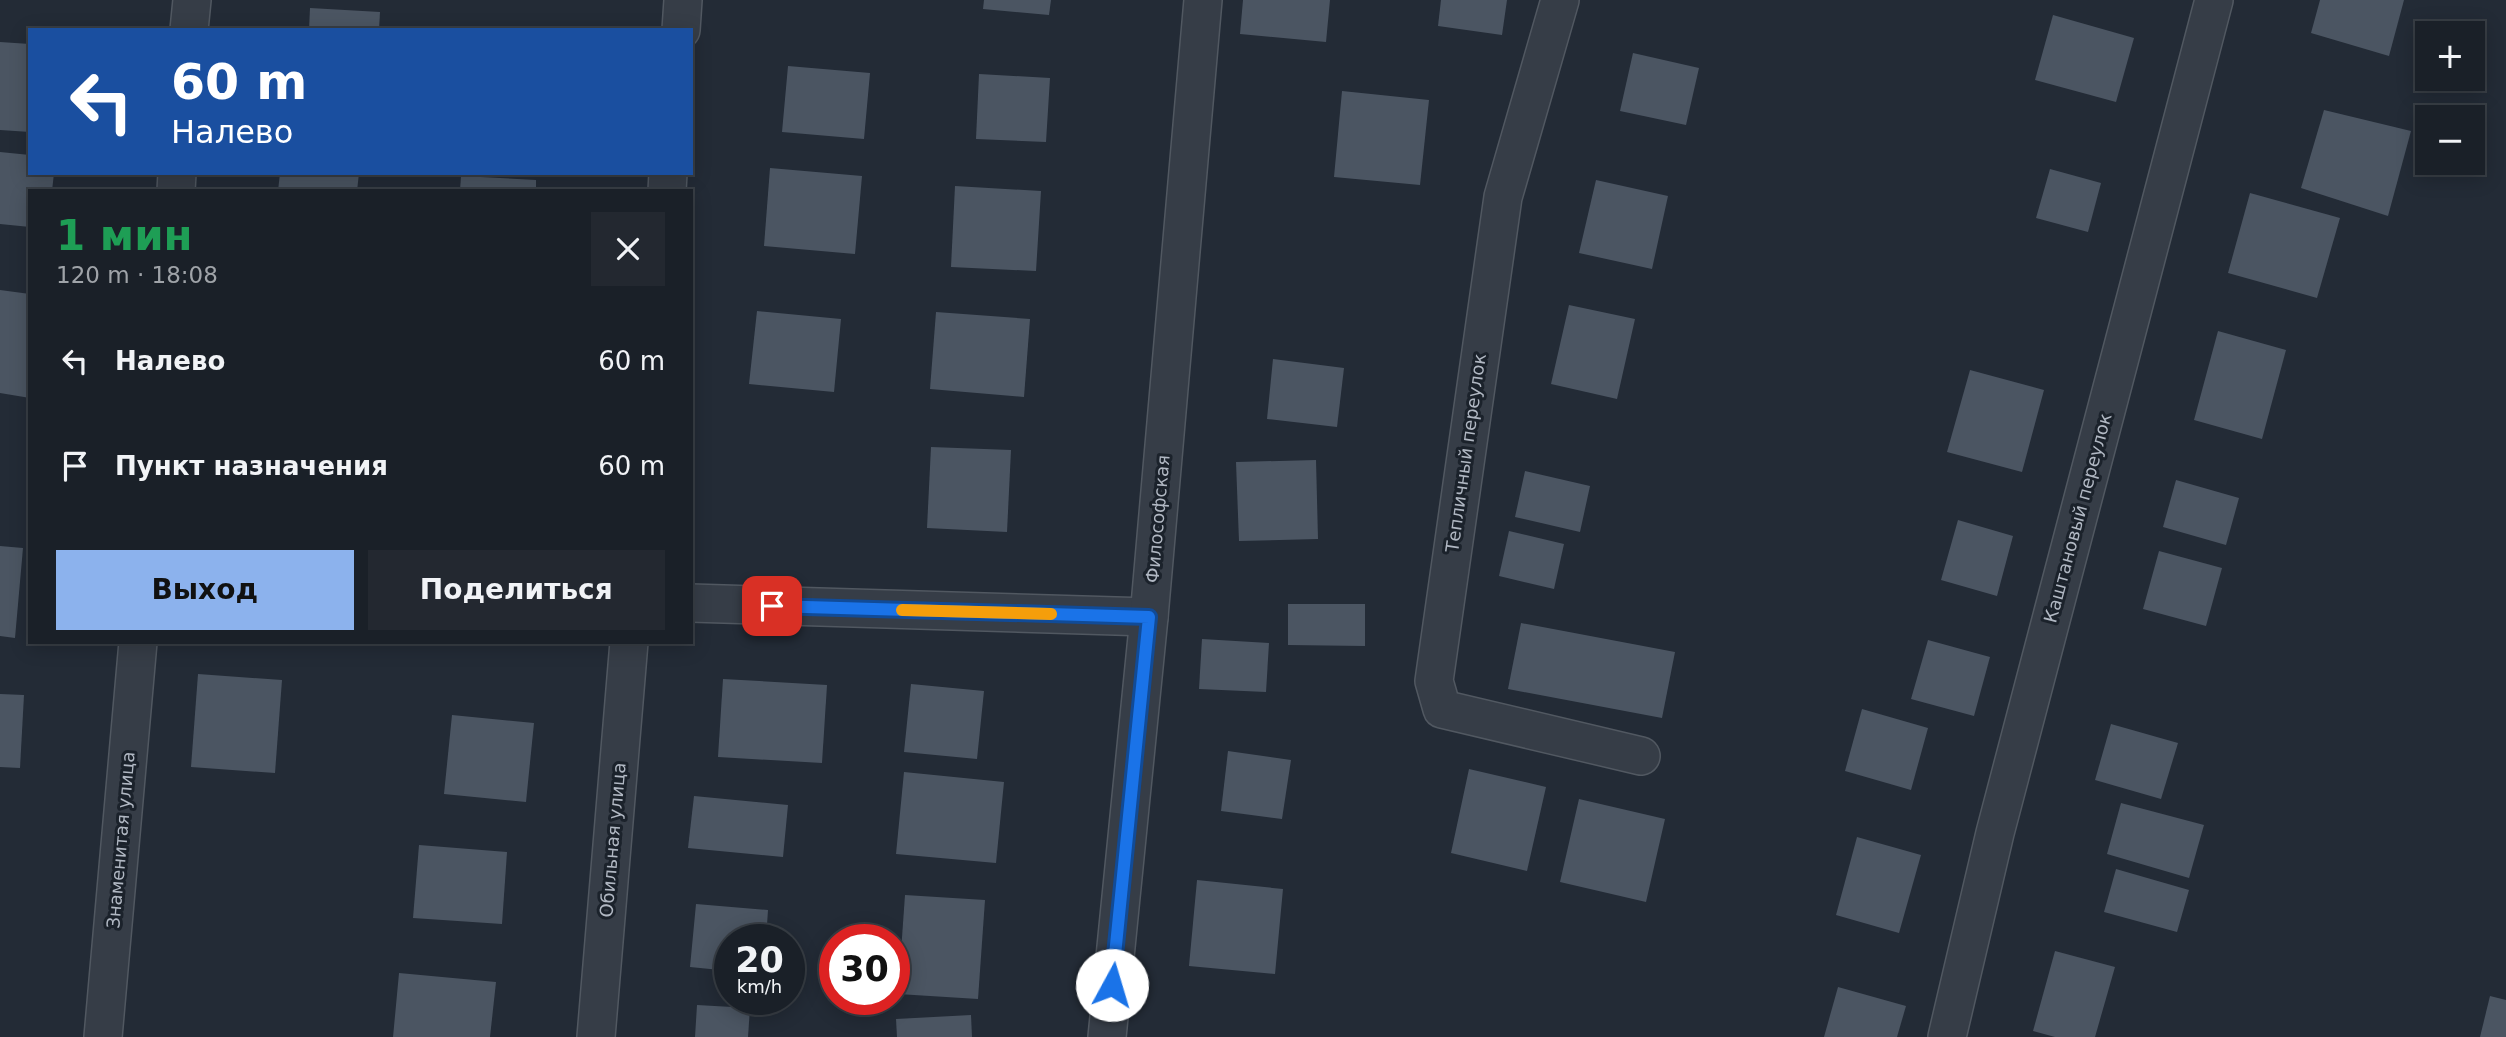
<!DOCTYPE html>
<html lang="ru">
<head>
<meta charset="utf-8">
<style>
	body { margin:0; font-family:"DejaVu Sans",sans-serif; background:#232830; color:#f1f3f6; height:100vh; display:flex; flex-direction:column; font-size:26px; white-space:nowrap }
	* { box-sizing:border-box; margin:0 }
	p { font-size:23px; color:#9fa3a8 }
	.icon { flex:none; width:38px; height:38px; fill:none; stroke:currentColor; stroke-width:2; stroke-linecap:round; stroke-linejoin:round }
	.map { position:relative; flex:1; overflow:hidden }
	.sheet { position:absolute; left:28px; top:189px; width:665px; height:455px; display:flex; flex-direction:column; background:#1a2028; border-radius:0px; box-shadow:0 4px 18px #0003,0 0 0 2px #383e45 }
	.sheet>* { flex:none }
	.guide { position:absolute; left:28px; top:28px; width:665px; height:147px; border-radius:0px; box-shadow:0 4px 18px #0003,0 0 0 2px #383e45; background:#1a4fa0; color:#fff; overflow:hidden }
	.controls { position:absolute; left:2415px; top:21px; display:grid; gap:14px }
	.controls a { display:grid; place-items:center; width:70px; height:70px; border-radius:0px; background:#1a2028; box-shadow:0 4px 18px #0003,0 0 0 2px #383e45; font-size:35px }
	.speed { position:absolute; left:714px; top:924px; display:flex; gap:14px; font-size:35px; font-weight:700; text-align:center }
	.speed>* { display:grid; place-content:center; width:91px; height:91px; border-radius:50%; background:#1a2028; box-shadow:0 4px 18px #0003,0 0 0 2px #383e45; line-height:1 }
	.speed small { font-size:18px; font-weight:400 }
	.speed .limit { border:10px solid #d22; background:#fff; color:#111 }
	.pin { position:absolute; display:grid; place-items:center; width:60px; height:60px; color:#fff; margin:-30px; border-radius:14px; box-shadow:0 4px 10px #0006 }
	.me { position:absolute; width:77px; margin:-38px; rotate:6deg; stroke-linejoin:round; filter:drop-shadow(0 0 5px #0008) }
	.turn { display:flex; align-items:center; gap:24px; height:147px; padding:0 28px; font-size:32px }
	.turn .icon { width:91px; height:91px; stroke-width:2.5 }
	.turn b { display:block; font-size:49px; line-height:60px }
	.round { display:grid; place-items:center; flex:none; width:74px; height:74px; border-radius:0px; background:#232830 }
	.overview { display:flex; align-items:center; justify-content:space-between; height:119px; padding:0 28px }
	h1 { font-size:42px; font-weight:700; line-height:52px; color:#1e9e55 }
	.button { display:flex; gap:14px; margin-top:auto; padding:14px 28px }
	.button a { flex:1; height:80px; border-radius:0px; background:#8cb2ed; color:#111; font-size:28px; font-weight:700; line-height:80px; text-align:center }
	.button a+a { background:#232830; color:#f1f3f6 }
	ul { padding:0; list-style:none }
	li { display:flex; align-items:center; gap:21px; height:105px; padding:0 28px }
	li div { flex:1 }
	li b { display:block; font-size:26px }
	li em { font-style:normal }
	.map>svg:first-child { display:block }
</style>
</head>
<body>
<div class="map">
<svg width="2506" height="1037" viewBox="0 0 2506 1037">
	<rect width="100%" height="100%" fill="#232b36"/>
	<g fill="#4b5562">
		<path d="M984,0H1051L1049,15L983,9Z"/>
		<path d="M1243,0H1330L1326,42L1240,34Z"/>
		<path d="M1441,0H1507L1502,35L1438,26Z"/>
		<path d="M2320,0H2404L2389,56L2311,33Z"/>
		<path d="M310,8L380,12L379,30H309Z"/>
		<path d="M2053,15L2134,38L2116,102L2035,80Z"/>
		<path d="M0,42L30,44V132L0,130Z"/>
		<path d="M1633,53L1699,68L1686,125L1620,111Z"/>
		<path d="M788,66L870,73L864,139L782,132Z"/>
		<path d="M979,74L1050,78L1046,142L976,139Z"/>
		<path d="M1342,91L1429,100L1420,185L1334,177Z"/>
		<path d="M2324,110L2411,131L2388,216L2301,188Z"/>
		<path d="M0,152L30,155V173H54L52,191H30V227L0,224Z"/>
		<path d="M770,168L862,176L855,254L764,246Z"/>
		<path d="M2050,169L2101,183L2088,232L2036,218Z"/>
		<path d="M280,173H359L357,191H278Z"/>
		<path d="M461,176L536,180V191H460Z"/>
		<path d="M1596,180L1668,196L1652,269L1579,253Z"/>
		<path d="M955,186L1041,191L1036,271L951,267Z"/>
		<path d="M2250,193L2340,218L2317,298L2228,273Z"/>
		<path d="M0,290L30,294V398L0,393Z"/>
		<path d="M1569,305L1635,319L1617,399L1551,384Z"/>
		<path d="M757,311L841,319L834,392L749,384Z"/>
		<path d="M936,312L1030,319L1024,397L930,389Z"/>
		<path d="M2218,331L2286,350L2262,439L2194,420Z"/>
		<path d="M1273,359L1344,368L1337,427L1267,419Z"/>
		<path d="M1970,370L2044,390L2022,472L1947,452Z"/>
		<path d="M931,447L1011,450L1007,532L927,528Z"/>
		<path d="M1316,460L1318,539L1239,541L1236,462Z"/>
		<path d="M1525,471L1590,486L1580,532L1515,517Z"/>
		<path d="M2176,480L2239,498L2226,545L2163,527Z"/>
		<path d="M1958,520L2013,536L1997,596L1941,580Z"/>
		<path d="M1509,531L1564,544L1554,589L1499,576Z"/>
		<path d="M0,546L23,548L15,638L0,636Z"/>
		<path d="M2159,551L2222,568L2206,626L2143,609Z"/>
		<path d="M1288,604H1365V646L1288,645Z"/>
		<path d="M1521,623L1675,652L1662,718L1508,689Z"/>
		<path d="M1202,639L1269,643L1266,692L1199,689Z"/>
		<path d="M1928,640L1990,657L1974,716L1911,699Z"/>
		<path d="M198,674L282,680L275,773L191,767Z"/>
		<path d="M723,679L827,685L822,763L718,757Z"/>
		<path d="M911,684L984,691L977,759L904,752Z"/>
		<path d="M0,694L24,695L20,768L0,767Z"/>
		<path d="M1862,709L1928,728L1911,790L1845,771Z"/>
		<path d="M452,715L534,723L526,802L444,794Z"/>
		<path d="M2111,724L2178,743L2161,799L2095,780Z"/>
		<path d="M1228,751L1291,760L1282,819L1221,811Z"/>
		<path d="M1469,769L1546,787L1527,871L1451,853Z"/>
		<path d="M904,772L1004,782L996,863L896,854Z"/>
		<path d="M694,796L788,805L783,857L688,848Z"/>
		<path d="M1579,799L1665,819L1646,902L1560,882Z"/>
		<path d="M2121,803L2204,825L2189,878L2107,854Z"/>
		<path d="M1857,837L1921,855L1899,933L1836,915Z"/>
		<path d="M419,845L507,852L502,924L413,918Z"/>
		<path d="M2116,869L2189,890L2177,932L2104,912Z"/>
		<path d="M1197,880L1283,889L1275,974L1189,966Z"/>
		<path d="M905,895L985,900L978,999L898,994Z"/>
		<path d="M696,904L768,910L766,940H730V971L690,967Z"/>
		<path d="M2055,951L2115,967L2095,1037H2055L2033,1031Z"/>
		<path d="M399,973L496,982L490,1037H393Z"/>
		<path d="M1838,987L1906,1006L1897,1037H1824Z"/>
		<path d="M2490,996L2506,1000V1037H2480Z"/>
		<path d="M697,1005L750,1008L748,1037H695Z"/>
		<path d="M971,1015L972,1037H897L896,1019Z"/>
	</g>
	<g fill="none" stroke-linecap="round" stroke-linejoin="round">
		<defs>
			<g id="street">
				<path d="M1560,0L1503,197L1434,681L1442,709L1641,756"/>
				<path d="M189,30L192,0"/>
				<path d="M681,30L683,0"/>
				<path d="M176,191L177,173"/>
				<path d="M667,191L668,173"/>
				<path d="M691,603L1149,617"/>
				<path d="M103,1037L138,642"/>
				<path d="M596,1037L629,642"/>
				<path d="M1107,1037L1149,617L1203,0"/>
				<path d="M1947,1037L1995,833L2214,0"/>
			</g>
		</defs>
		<use href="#street" stroke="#515861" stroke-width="40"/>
		<use href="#street" stroke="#363d47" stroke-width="37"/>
	</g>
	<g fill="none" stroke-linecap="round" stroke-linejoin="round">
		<defs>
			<path id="route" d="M772,606L1149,617L1112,985"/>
		</defs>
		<use href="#route" stroke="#114b97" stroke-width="18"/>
		<use href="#route" stroke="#1a73e8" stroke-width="12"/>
		<path stroke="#f59e0b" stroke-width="12" d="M902,610L1051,614"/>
	</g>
	<g text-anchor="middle" stroke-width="6" stroke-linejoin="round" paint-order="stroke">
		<g font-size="18" fill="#b1b8c3" stroke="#1b222b">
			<text transform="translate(1466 453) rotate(-82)" y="6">Тепличный переулок</text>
			<text transform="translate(2078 518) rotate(-75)" y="6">Каштановый переулок</text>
			<text transform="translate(1158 519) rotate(-85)" y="6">Философская</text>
			<text transform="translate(121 840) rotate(-85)" y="6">Знаменитая улица</text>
			<text transform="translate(613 840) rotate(-85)" y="6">Обильная улица</text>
		</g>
	</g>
</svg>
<div class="controls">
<a>+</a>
<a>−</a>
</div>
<div class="speed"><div>20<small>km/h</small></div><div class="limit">30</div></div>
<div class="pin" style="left:772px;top:606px;background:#d93025"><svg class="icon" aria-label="arrive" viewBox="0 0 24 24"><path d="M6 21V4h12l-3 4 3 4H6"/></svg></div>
<svg class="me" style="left:1112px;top:985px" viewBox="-20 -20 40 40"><circle r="19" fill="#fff"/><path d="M0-13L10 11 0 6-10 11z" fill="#1a73e8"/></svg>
<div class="guide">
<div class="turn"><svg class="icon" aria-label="left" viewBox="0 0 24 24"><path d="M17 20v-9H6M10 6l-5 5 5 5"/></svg><div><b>60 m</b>Налево</div></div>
</div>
<section class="sheet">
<div class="overview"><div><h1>1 мин</h1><p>120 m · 18:08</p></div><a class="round"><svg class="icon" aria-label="close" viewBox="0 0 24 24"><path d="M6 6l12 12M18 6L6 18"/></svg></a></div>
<ul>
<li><svg class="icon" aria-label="left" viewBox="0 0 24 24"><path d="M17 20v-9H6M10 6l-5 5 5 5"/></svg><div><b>Налево</b></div><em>60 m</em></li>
<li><svg class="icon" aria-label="arrive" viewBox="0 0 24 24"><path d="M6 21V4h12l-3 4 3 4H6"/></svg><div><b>Пункт назначения</b></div><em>60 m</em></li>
</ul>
<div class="button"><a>Выход</a><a>Поделиться</a></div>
</section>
</div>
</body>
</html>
